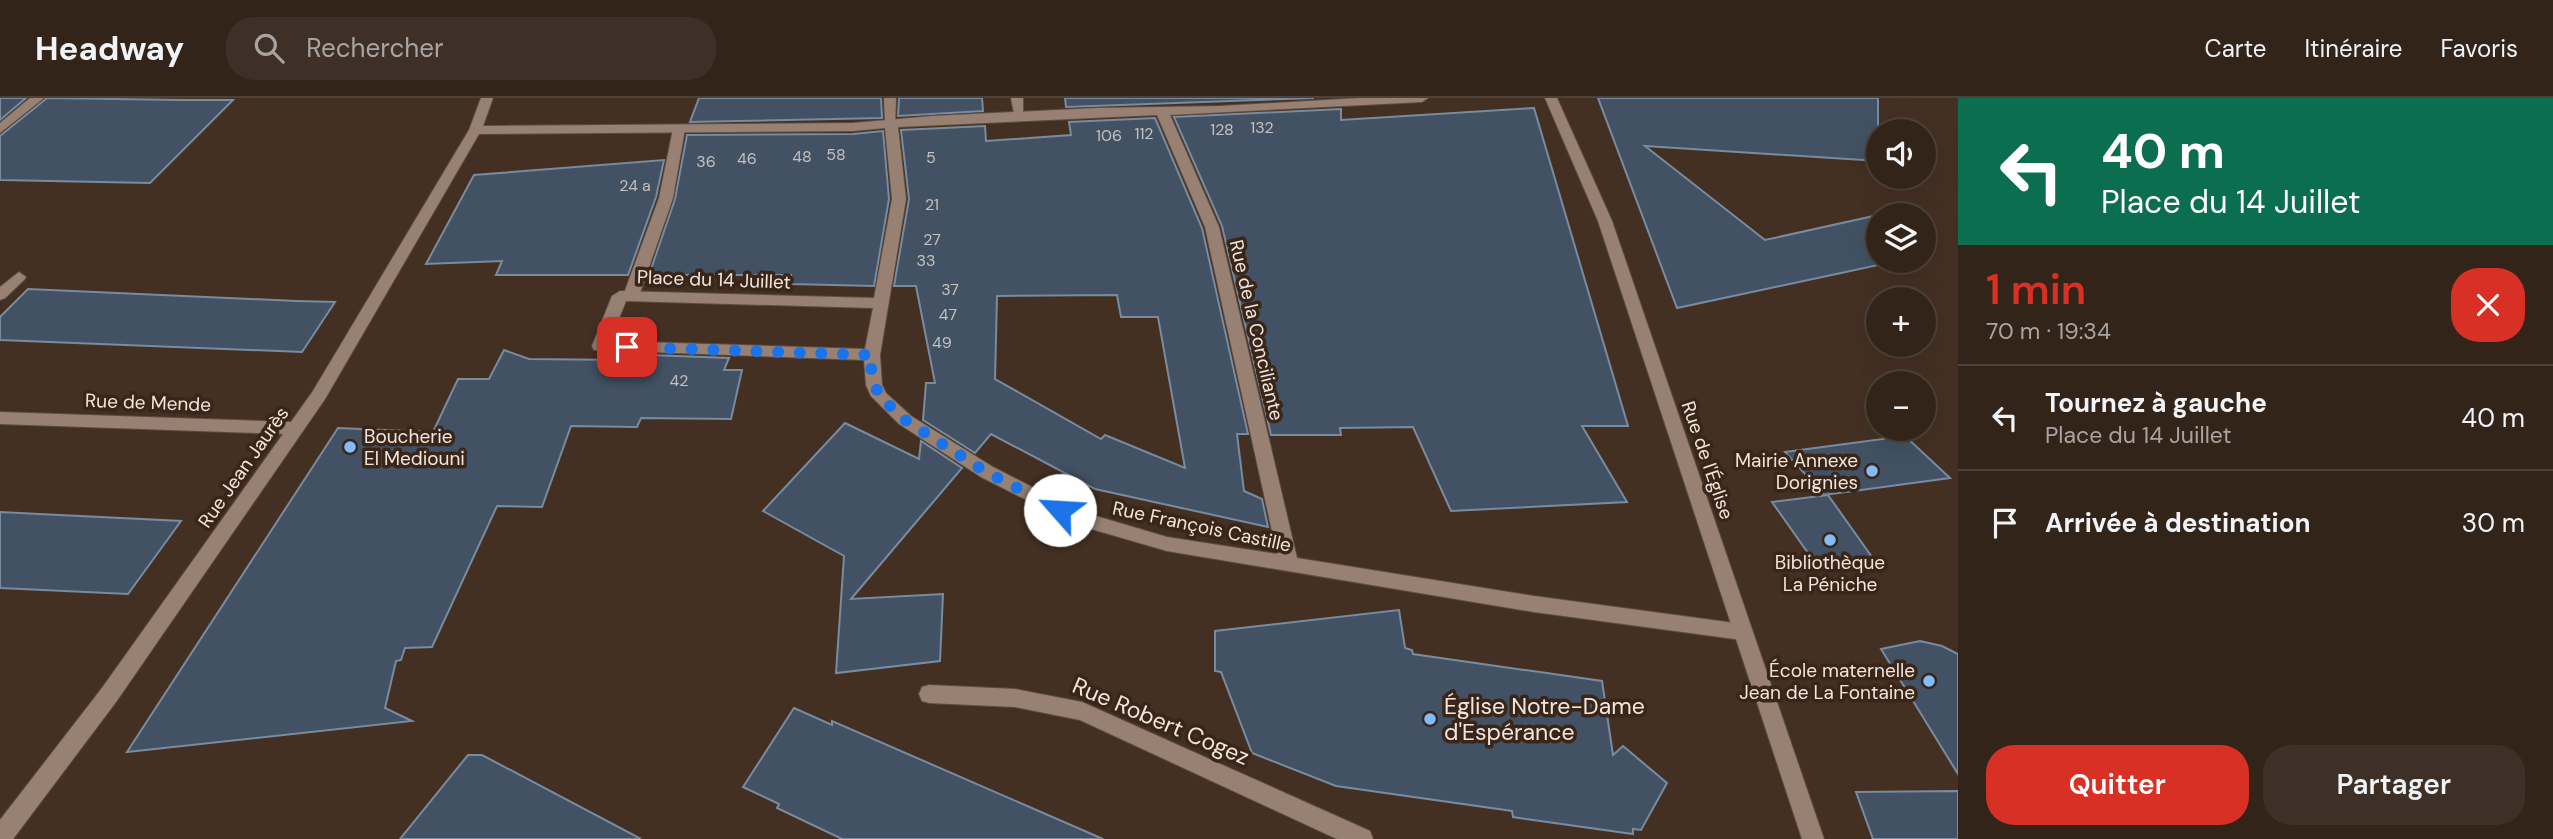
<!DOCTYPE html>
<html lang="fr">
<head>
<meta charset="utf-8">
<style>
	body { margin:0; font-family:"DM Sans",sans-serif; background:#3e3027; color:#f1f3f6; height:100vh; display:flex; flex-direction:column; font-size:26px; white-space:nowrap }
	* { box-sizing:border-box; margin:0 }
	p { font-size:23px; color:#a9a4a2 }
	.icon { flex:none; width:38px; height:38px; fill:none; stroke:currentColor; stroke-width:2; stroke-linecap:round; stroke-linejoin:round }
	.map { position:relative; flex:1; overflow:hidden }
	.sheet { display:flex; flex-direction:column; background:#33241a; width:595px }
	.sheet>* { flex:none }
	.guide { background:#0b6e4f; color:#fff; overflow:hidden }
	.buttons { position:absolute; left:1866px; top:21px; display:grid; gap:14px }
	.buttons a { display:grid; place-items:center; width:70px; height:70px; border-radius:50%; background:#33241a; box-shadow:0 7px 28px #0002,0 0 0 2px #4e4139; font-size:35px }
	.pin { position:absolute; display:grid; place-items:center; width:60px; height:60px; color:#fff; margin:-30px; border-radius:14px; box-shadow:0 4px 10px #0006 }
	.me { position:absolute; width:77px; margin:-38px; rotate:296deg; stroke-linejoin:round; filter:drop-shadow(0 0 5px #0008) }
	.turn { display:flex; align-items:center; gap:24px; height:147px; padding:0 28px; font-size:32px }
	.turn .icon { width:91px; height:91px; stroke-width:2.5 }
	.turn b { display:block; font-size:49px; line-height:60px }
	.round { display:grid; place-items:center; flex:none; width:74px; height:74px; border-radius:28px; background:#3e3027 }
	.summary { display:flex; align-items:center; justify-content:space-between; height:119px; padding:0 28px }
	h1 { font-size:42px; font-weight:600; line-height:52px; color:#d93025 }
	.action { display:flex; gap:14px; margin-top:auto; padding:14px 28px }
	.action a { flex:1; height:80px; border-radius:28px; background:#d93025; color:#fff; font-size:28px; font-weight:600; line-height:80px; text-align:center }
	.action a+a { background:#3e3027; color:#f1f3f6 }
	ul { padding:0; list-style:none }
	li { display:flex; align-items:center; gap:21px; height:105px; padding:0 28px; border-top:2px solid #4e4139 }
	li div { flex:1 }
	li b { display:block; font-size:26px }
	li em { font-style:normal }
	header { display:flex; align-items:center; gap:42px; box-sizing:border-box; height:98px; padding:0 35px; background:#33241a; border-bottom:2px solid #4e4139 }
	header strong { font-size:33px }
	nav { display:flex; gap:38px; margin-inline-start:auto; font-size:24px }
	.search { width:490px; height:63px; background:#3e3027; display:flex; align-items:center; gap:18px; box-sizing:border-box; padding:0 24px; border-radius:28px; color:#a9a4a2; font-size:26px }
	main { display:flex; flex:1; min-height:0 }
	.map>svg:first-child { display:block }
</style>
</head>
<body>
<header>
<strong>Headway</strong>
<div class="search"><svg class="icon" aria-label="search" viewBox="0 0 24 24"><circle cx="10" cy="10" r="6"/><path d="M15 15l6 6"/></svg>Rechercher</div>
<nav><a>Carte</a><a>Itinéraire</a><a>Favoris</a></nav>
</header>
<main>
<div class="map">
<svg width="1958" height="741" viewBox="0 0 1958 741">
	<rect width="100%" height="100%" fill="#443023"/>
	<g fill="#425264" stroke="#798b9f" stroke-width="2" fill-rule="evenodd">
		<path d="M0,0H26L0,22Z"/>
		<path d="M47,0L180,2H233L150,85L0,82V38Z"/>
		<path d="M699,0H881L882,20L690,24Z"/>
		<path d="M899,0H982L983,13L898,18Z"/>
		<path d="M1065,0H1314L1066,9Z"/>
		<path d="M1598,0H1878V63L1645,48L1765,142L1878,117V163H1897L1677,210Z"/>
		<path d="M1534,10L1628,328H1582L1627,404L1451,413L1413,329L1340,330L1341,337H1271L1222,128L1174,19L1341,11V22Z"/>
		<path d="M1155,20L1202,130L1248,336H1237L1244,393L1262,401L1268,429L1095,391L991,336L975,355L923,322L926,285H935L916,188H894L909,101L901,32L985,28L986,43L1071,37L1069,24ZM1117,197L1121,219H1158L1185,370L1105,337L1101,341L995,281L997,198Z"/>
		<path d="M883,33L889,101L874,188L791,186V177H649L675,101L687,37L853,36Z"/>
		<path d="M664,62L656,99L628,177H496L502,163L426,166L474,77Z"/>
		<path d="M28,191L296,203L335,204L302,254L0,242V219Z"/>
		<path d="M504,252L529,261L621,262L623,256L729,260L724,272H742L731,321L641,320L637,329L571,328L542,409L497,408L432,549L405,550L401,562L396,563L385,610L412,623L127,654L338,330L433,334L458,281H489Z"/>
		<path d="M845,325L919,361L921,343L962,370L851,501L943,496L940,563L836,575L844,458L763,413Z"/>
		<path d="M1905,338L1950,380L1824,397L1785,354Z"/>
		<path d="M1828,397L1872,459L1813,462L1772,404Z"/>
		<path d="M0,414L39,416L181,423L128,496L0,490Z"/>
		<path d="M1399,512L1405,550L1412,552L1413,556L1602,583L1613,657L1623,648L1667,685L1641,732L1633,731V736L1533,722L1513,719L1512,713L1336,688L1252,655L1221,574L1215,573V533Z"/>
		<path d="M1920,543L1942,548L1958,556V676L1881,551Z"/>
		<path d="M794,610L832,627V623L1103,741H842L777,710L779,706L743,689Z"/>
		<path d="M468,657H482L641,741H400Z"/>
		<path d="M1958,693V741H1873L1856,694Z"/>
	</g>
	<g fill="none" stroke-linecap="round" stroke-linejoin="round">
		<defs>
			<g id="service">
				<path d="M30,0H44L0,35V25Z"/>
				<path d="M884,0H896L895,29L891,30L885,26Z"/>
				<path d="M1011,0H1023V21H1015Z"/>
				<path d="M679,27L685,31L673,100L639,198L636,201H626L623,198L659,100L673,31Z"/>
				<path d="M19,174L26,179L24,182L5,200L0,202V189Z"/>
			</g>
			<g id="minor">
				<path d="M481,0H493L483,28L853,25L932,18L1097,10L1220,8L1360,0H1428L1422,4L1170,17L1219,129L1297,460L1534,498L1742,526L1749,528L1752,534L1749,540L1742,542L1534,514L1167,453L1074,426L981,379L899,326L871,298L866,287L864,262L594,252L592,248L612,198L620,193L874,200L892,101L885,30L853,33L479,36L325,301L116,604L13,741H0V722L102,590L283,336L0,326V314L291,324L313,293L469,32ZM1157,17L1205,129L1277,456L1167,439L1079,413L993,369L911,318L886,295L882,287L880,257L906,101L898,29ZM626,203L873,210L865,251L610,243Z"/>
				<path d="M929,587L1015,591L1082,604L1370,733L1373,741H1337L1080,622L1015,609L929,605L922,603L919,596L922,589Z"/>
			</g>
			<path id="tertiary" d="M1545,0H1557L1612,123L1824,741H1802L1598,123Z"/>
		</defs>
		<use href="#service" stroke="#5e4d42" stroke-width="2"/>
		<use href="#minor" stroke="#5e4d42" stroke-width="2"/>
		<use href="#tertiary" stroke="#5e4d42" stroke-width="2"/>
		<use href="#service" fill="#988172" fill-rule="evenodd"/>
		<use href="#minor" fill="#988172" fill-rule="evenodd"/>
		<use href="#tertiary" fill="#988172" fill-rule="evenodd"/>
	</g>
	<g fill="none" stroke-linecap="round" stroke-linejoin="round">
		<path stroke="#1a73e8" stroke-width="12" stroke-dasharray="0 21.6" d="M627,249L872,257L871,275L879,298L905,322L986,374L1060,412"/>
	</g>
	<g fill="#83bcfb" stroke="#392619" stroke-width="2.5">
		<circle cx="350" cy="349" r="7"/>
		<circle cx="1872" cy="373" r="7"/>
		<circle cx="1830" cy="442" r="7"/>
		<circle cx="1929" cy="583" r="7"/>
		<circle cx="1430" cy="621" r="7"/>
	</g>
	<g text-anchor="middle" stroke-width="7" stroke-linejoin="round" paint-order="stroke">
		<g font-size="16" fill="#c6c0bf">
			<text x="1262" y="35">132</text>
			<text x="1222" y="37">128</text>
			<text x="1144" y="41">112</text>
			<text x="1109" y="43">106</text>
			<text x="836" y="62">58</text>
			<text x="802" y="64">48</text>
			<text x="931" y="65">5</text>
			<text x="747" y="66">46</text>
			<text x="706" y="69">36</text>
			<text x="635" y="93">24 a</text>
			<text x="932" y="112">21</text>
			<text x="932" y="147">27</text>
			<text x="926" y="168">33</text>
			<text x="950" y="197">37</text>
			<text x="948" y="222">47</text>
			<text x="942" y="250">49</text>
			<text x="679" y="288">42</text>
		</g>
		<g font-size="19" fill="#f2e5dd" stroke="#392619">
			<text transform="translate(714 181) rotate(2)" y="7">Place du 14 Juillet</text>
			<text transform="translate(1257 232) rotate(77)" y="7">Rue de la Conciliante</text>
			<text transform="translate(148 304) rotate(2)" y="7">Rue de Mende</text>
			<text transform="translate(1708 362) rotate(71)" y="7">Rue de l'Église</text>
			<text transform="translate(243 369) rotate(-55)" y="7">Rue Jean Jaurès</text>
			<text transform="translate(1202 428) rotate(12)" y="7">Rue François Castille</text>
		</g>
		<g font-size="19" fill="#f2e5dd" stroke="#392619" text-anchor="end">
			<text x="364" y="345" text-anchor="start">Boucherie<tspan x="364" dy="22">El Mediouni</tspan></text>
			<text x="1858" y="369">Mairie Annexe<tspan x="1858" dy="22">Dorignies</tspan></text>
			<text x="1830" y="471" text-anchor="middle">Bibliothèque<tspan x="1830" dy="22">La Péniche</tspan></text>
			<text x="1915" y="579">École maternelle<tspan x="1915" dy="22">Jean de La Fontaine</tspan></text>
		</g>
		<g font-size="23" fill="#f2e5dd" stroke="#392619" text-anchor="start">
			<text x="1444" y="616">Église Notre-Dame<tspan x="1444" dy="26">d'Espérance</tspan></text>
		</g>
		<g font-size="23" fill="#f2e5dd" stroke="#392619">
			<text transform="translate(1161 623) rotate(23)" y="8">Rue Robert Cogez</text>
		</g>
	</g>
</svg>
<div class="buttons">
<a><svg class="icon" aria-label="sound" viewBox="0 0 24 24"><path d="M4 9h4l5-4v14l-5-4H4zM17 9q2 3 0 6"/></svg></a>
<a><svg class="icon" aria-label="layers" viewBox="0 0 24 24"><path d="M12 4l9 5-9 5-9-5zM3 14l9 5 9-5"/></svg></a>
<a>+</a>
<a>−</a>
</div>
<div class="pin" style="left:627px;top:249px;background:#d93025"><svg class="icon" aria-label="arrive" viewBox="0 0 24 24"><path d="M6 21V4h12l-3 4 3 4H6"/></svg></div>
<svg class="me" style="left:1060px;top:412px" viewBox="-20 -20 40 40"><circle r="19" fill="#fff"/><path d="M0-13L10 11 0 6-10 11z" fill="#1a73e8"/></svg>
</div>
<section class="sheet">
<div class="guide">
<div class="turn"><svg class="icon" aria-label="left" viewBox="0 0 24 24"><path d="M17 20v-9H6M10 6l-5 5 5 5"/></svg><div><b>40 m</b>Place du 14 Juillet</div></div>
</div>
<div class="summary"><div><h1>1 min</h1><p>70 m · 19:34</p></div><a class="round" style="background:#d93025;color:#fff"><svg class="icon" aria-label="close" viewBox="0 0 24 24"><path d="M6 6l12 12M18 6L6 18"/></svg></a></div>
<ul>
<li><svg class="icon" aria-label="left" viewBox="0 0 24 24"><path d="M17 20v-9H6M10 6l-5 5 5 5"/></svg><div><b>Tournez à gauche</b><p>Place du 14 Juillet</p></div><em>40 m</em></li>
<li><svg class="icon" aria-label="arrive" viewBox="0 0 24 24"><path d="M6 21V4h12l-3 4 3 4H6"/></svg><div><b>Arrivée à destination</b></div><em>30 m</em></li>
</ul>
<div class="action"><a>Quitter</a><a>Partager</a></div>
</section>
</main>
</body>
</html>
